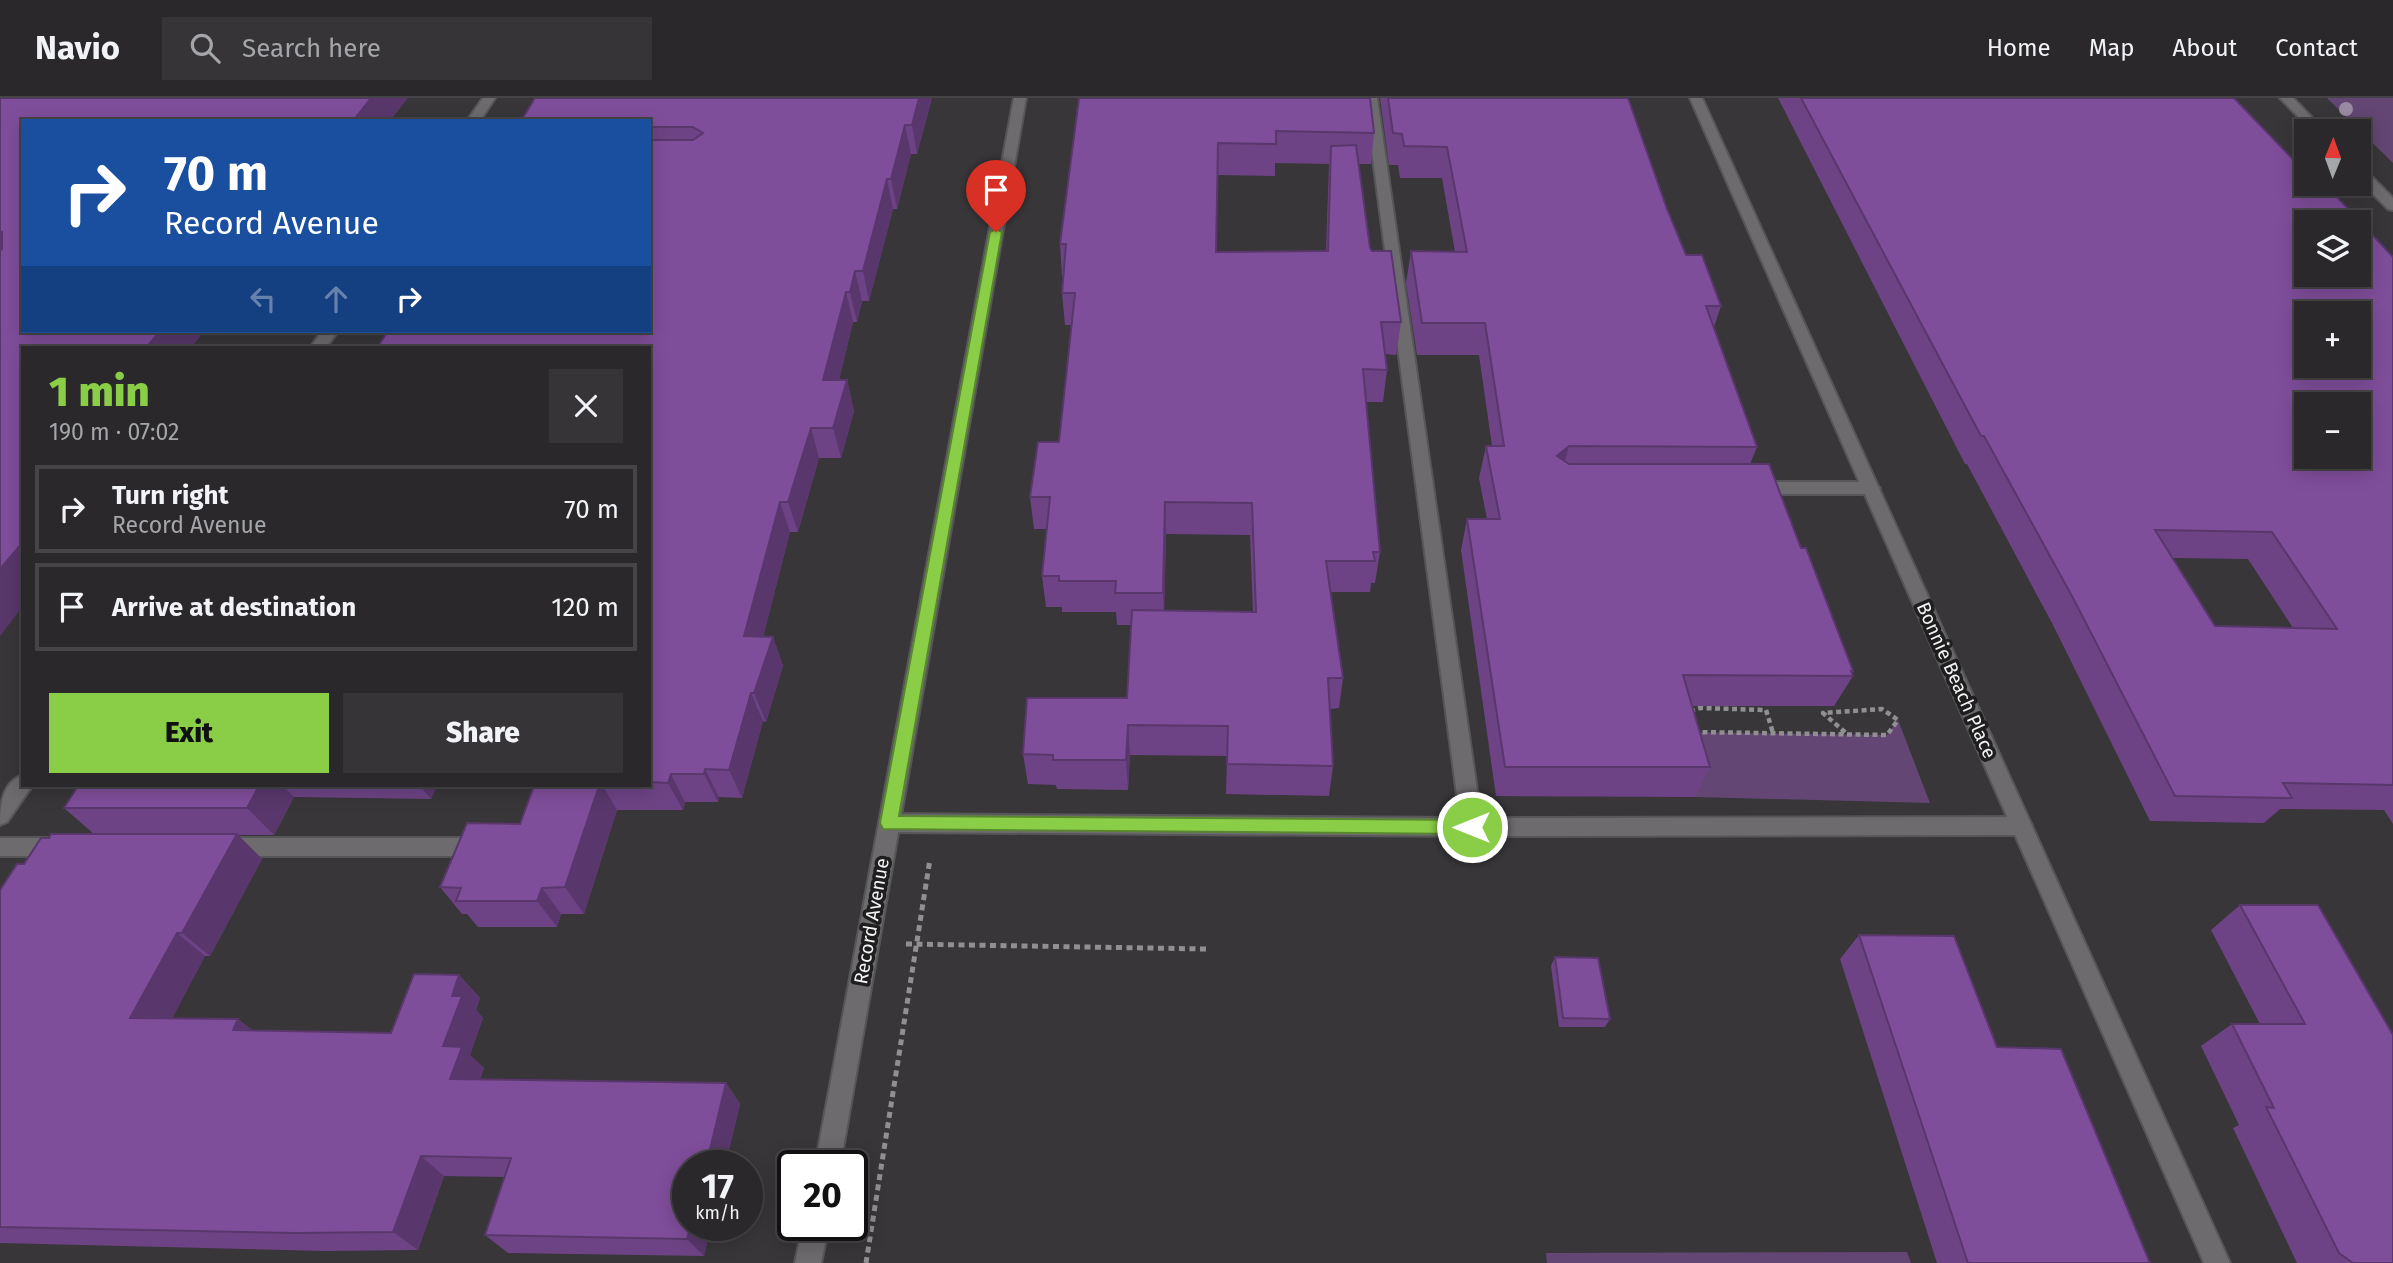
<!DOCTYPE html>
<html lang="en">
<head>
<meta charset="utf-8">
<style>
	body { margin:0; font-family:"Fira Sans",sans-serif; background:#363437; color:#f1f3f6; height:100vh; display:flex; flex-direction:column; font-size:26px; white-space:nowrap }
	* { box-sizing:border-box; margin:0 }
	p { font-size:23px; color:#a5a6a9 }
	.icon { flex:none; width:38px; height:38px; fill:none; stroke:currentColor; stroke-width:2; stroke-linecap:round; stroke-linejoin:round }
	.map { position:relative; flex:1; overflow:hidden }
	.sheet { position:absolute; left:21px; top:248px; width:630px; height:441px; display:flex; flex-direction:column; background:#2a282b; border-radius:0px; box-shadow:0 4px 18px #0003,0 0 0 2px #464447 }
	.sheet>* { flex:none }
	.guide { position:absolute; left:21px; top:21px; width:630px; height:214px; border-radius:0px; box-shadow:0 4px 18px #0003,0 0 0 2px #464447; background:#1a4fa0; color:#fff; overflow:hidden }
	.needle { width:46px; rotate:1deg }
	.controls { position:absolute; left:2294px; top:21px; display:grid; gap:14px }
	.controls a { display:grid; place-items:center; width:77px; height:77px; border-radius:0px; background:#2a282b; box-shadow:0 4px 18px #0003,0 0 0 2px #464447; font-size:35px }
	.speed { position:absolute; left:672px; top:1052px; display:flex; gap:14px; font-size:35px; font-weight:700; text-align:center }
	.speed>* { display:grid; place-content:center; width:91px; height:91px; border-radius:50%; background:#2a282b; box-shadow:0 4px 18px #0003,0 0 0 2px #464447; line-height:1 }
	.speed small { font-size:18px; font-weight:400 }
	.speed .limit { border:4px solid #111; border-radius:10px; background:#fff; color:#111 }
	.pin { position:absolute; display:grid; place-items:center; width:60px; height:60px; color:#fff; margin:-72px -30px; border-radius:50% 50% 50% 0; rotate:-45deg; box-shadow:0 0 7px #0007 }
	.pin .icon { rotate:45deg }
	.me { position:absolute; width:77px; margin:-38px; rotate:270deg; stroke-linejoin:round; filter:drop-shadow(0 0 5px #0008) }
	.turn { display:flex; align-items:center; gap:24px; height:147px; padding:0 28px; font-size:32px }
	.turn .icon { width:91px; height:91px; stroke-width:2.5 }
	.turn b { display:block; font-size:49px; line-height:60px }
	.lanes { display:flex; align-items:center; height:66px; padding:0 28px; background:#0003; justify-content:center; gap:35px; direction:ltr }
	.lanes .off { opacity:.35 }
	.round { display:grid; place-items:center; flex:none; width:74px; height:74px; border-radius:0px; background:#363437 }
	.overview { display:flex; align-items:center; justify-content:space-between; height:119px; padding:0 28px }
	h1 { font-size:42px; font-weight:800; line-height:52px; color:#8ace48 }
	.primary-button { display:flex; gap:14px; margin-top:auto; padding:14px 28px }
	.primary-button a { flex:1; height:80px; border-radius:0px; background:#8ace48; color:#111; font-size:28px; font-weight:800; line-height:80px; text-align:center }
	.primary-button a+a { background:#363437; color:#f1f3f6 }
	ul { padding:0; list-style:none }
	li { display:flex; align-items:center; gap:21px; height:88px; margin:0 14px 10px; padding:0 14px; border:4px solid #464447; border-radius:0px }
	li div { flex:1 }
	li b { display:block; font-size:26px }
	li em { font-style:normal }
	header { display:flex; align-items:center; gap:42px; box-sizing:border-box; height:98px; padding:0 35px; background:#2a282b; border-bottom:2px solid #464447 }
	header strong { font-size:33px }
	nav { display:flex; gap:38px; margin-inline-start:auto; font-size:24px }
	.search { width:490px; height:63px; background:#363437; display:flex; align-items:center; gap:18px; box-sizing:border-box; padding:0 24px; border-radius:0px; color:#a5a6a9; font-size:26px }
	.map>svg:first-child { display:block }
</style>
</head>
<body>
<header>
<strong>Navio</strong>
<div class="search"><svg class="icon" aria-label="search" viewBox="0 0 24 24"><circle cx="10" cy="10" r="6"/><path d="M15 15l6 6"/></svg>Search here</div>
<nav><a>Home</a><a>Map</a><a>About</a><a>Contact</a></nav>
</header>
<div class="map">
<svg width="2393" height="1165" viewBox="0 0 2393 1165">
	<rect width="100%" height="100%" fill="#383639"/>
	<g fill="#634674">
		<path d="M2327,0H2393V65Z"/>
		<path d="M1898,622L1930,705L1695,699L1679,634L1887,637Z"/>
		<path d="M1907,1154L1911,1165H1547L1546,1155Z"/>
	</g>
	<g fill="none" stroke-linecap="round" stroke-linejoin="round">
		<defs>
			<g id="service">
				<path d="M1365,0H1377L1481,720L2022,719L2029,722L2032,728L2029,734L2022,737L1472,738L889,734L882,731L879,725L882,719L889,716L1460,720Z"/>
				<path d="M1753,384H1871L1880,390L1871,396H1753L1744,390Z"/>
				<path d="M0,740H62L69,743L73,749L69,755L62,758H0Z"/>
				<path d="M225,740H471L478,743L482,749L478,755L471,758H225L218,755L214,749L218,743Z"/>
			</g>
			<g id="minor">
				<path d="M483,0H495L480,23H467Z"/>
				<path d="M1014,0H1026L840,1068H815Z"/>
				<path d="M1690,0H1702L2230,1165H2204Z"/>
				<path d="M322,233H338L326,250H310Z"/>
				<path d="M23,677V688H32L7,724L0,727C0,708 2,684 23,677Z"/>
				<path d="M803,1127H829L821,1165H795Z"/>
			</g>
			<g id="secondary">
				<path d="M2280,0H2293L2325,33H2312Z"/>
				<path d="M2359,70L2364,71L2393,100V112L2388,111L2359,82Z"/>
			</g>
		</defs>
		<use href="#service" stroke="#565557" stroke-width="4"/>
		<use href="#minor" stroke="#565557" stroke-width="4"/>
		<use href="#secondary" stroke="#565557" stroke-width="4"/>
		<g stroke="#908f91" stroke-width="4.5" stroke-dasharray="5 3.5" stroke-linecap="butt">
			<path d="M1690,613L1700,610L1766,612L1773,635"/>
			<path d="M1694,634L1887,637L1898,622L1882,611L1823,615L1847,636"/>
		</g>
		<g stroke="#908f91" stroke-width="5" stroke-dasharray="6 4.5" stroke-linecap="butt">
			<path d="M906,846L1206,851"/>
			<path d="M866,1165L930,761"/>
		</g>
		<use href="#service" fill="#6d6b6e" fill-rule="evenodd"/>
		<use href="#minor" fill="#6d6b6e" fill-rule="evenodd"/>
		<use href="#secondary" fill="#6d6b6e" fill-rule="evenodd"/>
	</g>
	<circle fill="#9a8ba3" cx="2346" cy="11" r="7"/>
	<g fill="#6d4385" fill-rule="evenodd">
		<path d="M932,0L917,56H911L897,111H893L869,203H862L857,224H853L839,282H847L854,313L841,360H819L798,434H790L763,539H773L783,568L766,624L763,623L742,700L719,699L718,704H685L683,712H617L584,816H561L557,829H478L467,816H462L440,789L520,726L535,688H649V23Z"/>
		<path d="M1079,0L1374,35L1371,66H1358L1370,150L1401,224L1396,257L1385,256L1387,272L1383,304H1366L1380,454L1375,485H1371L1370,494H1330L1343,580L1339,610L1330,611L1333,668L1329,698L1226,696L1227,658L1130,657L1128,692L1057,691L1056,687L1028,686L1023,656L1127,600L1131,527H1117L1116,514H1062V509H1046L1042,478L1047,431H1034L1030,399L1059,344L1072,227H1065L1062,195L1064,178H1062L1060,146ZM1275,65L1329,66L1326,153L1216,154L1218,77L1275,78ZM1166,436L1250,437L1253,514L1164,513Z"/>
		<path d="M1380,0H1628L1667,111L1686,157L1721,208L1714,229L1757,349L1750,366L1801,450L1853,573L1852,576L1853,578L1834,608H1692L1710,669L1695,699L1496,698L1461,452L1467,421H1487L1479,380L1486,348H1492L1479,257H1417L1406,185L1411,153L1455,154L1442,80H1400L1398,67H1389Z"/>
		<path d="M1778,0H2234L2300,70L2393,159V726L2384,712L2280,711L2264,725L2150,723L2053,527L1967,366H1965ZM2173,460L2248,461L2293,530L2215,528Z"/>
		<path d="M78,688H437L431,701L294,699L274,737H238L262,761L210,858H205L172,920L238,921L252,932L391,935L459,877L480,900L476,912L483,920L470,957L484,970L480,981L726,985L740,1006L725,1068H688V1127H711L704,1158L508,1155L485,1137L505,1079L444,1078L418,1152L324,1153L0,1145V792L49,740L94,736L64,710Z"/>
		<path d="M2240,807L2393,937V1165H2297L2233,1030L2239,1027L2201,948L2232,926H2260L2211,832Z"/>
		<path d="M1859,837L1997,949L2150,1165H1937L1840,861Z"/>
		<path d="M1555,859L1610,921L1605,929H1559L1551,868Z"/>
	</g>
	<g fill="#59376c">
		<path d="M371,0H408L390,23H353Z"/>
		<path d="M919,0H932L917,56L912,27Z"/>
		<path d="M905,27L911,56L897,111L891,81Z"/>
		<path d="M887,81L893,111L869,203L863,173Z"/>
		<path d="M2,134L23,162L0,181V135Z"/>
		<path d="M855,173L862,203L857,224L850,194Z"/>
		<path d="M846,194L853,224L832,312L823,282Z"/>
		<path d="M160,233H204L191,250H146Z"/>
		<path d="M847,282L854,313L841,360L833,330Z"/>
		<path d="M811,330L819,360L798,434L788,404Z"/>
		<path d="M1569,348L1560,380L1557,358Z"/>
		<path d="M780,404L790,434L756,567L744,538Z"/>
		<path d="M1165,404L1166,436L1164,527L1163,495Z"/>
		<path d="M23,444V508L0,538V471Z"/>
		<path d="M773,539L783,568L766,624L754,595Z"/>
		<path d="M751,595L763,623L742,700L729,672Z"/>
		<path d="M1128,627L1130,657L1128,692L1126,662Z"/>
		<path d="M705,671L719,699L718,704L704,676Z"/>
		<path d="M671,676L685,704L683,712L668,685Z"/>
		<path d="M259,688H283L294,699L274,737L247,710Z"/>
		<path d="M420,688H437L431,701Z"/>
		<path d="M599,688H603L617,712L584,816L565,789Z"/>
		<path d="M237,736L262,761L210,858L182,835Z"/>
		<path d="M542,790L561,816L557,829L537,803Z"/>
		<path d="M177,835L205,858L161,942L130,920Z"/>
		<path d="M459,877L480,900L476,912L483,920L470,957L484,970L472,1001L450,981L443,948L452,898Z"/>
		<path d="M238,921L266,943L233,932Z"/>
		<path d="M726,985L740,1006L725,1068H706Z"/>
		<path d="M421,1058L444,1078L418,1152L393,1134Z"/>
		<path d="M691,1127H711L704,1158L687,1141Z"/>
	</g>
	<g fill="#7f4e9b" stroke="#59376c" stroke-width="2" fill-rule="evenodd">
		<path d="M0,0H371L353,23H23V233H160L146,250H23V444L0,471V153L2,151V134L0,135Z"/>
		<path d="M535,0H919L912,27H905L891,81H887L863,173H855L850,194H846L823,282H847L833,330H811L788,404H780L744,538L773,539L754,595H751L729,672L705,671L704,676H671L668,685L649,684V250H377L388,233H649V42H693L703,35L693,29H649V23H521Z"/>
		<path d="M1079,0H1370L1374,35L1276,33V46L1218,45L1216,154L1328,153L1331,48L1356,47L1370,150L1372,153H1391L1401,224H1381L1387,272L1363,271L1380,454H1373L1375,463H1326L1343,580H1328L1333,668L1227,666L1228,628L1128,627L1126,662H1053V657L1023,656L1027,600H1127L1132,512L1256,514L1252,405L1165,404L1163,495H1115L1116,483H1059V478H1042L1050,399H1030L1038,344H1059L1075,195H1062L1066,146H1060Z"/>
		<path d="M1388,0H1628L1667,111L1686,157H1702L1721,208H1706L1757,349L1569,348L1557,358L1569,366H1769L1801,450H1806L1853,573H1851L1853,578L1683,577L1710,669H1505L1467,421H1500L1486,348H1504L1485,225H1422L1411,153L1467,154L1447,49L1404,48L1402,36L1393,35Z"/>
		<path d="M1801,0H2234L2306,75V86H2325L2393,159V687L2283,685L2292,700L2175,698L2073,500L1984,338H1981ZM2306,124H2359V177H2306ZM2306,215H2359V268H2306ZM2306,306H2359V359H2306ZM2155,432L2272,434L2337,531L2215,528Z"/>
		<path d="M78,688H259L247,710H64Z"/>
		<path d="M534,688H599L565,789L542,790L537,803H456L461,790L440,789L467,725L520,726Z"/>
		<path d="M51,736H237L182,835H177L130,920L238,921L233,932L391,935L414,876L459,877L452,898H462L443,948L462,949L450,981L726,985L706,1068H688V1127H691L687,1141L485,1137L511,1060L421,1058L393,1134L295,1135L0,1129V792L17,766H24L41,740H49Z"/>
		<path d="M2240,807H2318L2393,937V1165H2353L2339,1155L2266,1009L2274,1010L2232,926H2305Z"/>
		<path d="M1859,837L1954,838L1997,949L2061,951L2150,1165H1968Z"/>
		<path d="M1555,859L1598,860L1610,921L1563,920Z"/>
	</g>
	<path fill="#8ace48" stroke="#5a862f" stroke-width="2" d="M996,131L1002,134L899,718L1472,722L1478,724L1481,729L1478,734L1472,736L883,731L880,725L990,134Z"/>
	<g text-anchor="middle" stroke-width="7" stroke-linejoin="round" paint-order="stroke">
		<g font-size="19" fill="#f4f3f5" stroke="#1f1e1f">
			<text transform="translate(1957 582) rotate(66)" y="7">Bonnie Beach Place</text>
			<text transform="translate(871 823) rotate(-80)" y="7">Record Avenue</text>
		</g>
	</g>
</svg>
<div class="controls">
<a><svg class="needle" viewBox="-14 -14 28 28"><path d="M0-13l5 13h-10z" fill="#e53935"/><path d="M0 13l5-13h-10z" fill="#a5a6a9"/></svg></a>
<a><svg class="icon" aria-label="layers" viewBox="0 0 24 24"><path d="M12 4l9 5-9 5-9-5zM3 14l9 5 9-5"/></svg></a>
<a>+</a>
<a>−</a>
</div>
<div class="speed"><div>17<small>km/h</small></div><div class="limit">20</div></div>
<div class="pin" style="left:996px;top:134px;background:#d93025"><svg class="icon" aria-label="arrive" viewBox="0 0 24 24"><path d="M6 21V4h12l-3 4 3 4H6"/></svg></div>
<svg class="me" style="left:1472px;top:729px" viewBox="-20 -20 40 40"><circle r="17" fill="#8ace48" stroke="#fff" stroke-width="3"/><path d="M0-11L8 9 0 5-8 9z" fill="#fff"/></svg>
<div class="guide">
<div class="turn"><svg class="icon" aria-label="right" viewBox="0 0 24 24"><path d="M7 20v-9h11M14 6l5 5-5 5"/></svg><div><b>70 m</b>Record Avenue</div></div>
<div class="lanes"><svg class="icon off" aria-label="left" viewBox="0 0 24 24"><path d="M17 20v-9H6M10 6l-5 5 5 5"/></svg><svg class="icon off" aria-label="ahead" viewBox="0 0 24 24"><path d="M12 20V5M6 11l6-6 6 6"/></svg><svg class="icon" aria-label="right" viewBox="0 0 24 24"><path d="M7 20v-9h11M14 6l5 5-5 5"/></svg></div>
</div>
<section class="sheet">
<div class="overview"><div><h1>1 min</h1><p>190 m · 07:02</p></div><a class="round"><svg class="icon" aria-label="close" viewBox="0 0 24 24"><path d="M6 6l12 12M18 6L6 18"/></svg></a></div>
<ul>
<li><svg class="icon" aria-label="right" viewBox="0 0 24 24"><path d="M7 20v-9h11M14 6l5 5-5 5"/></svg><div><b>Turn right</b><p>Record Avenue</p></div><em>70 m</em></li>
<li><svg class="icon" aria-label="arrive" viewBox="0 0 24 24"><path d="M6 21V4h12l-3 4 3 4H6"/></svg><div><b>Arrive at destination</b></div><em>120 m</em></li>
</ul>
<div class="primary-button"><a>Exit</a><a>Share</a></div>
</section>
</div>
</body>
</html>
